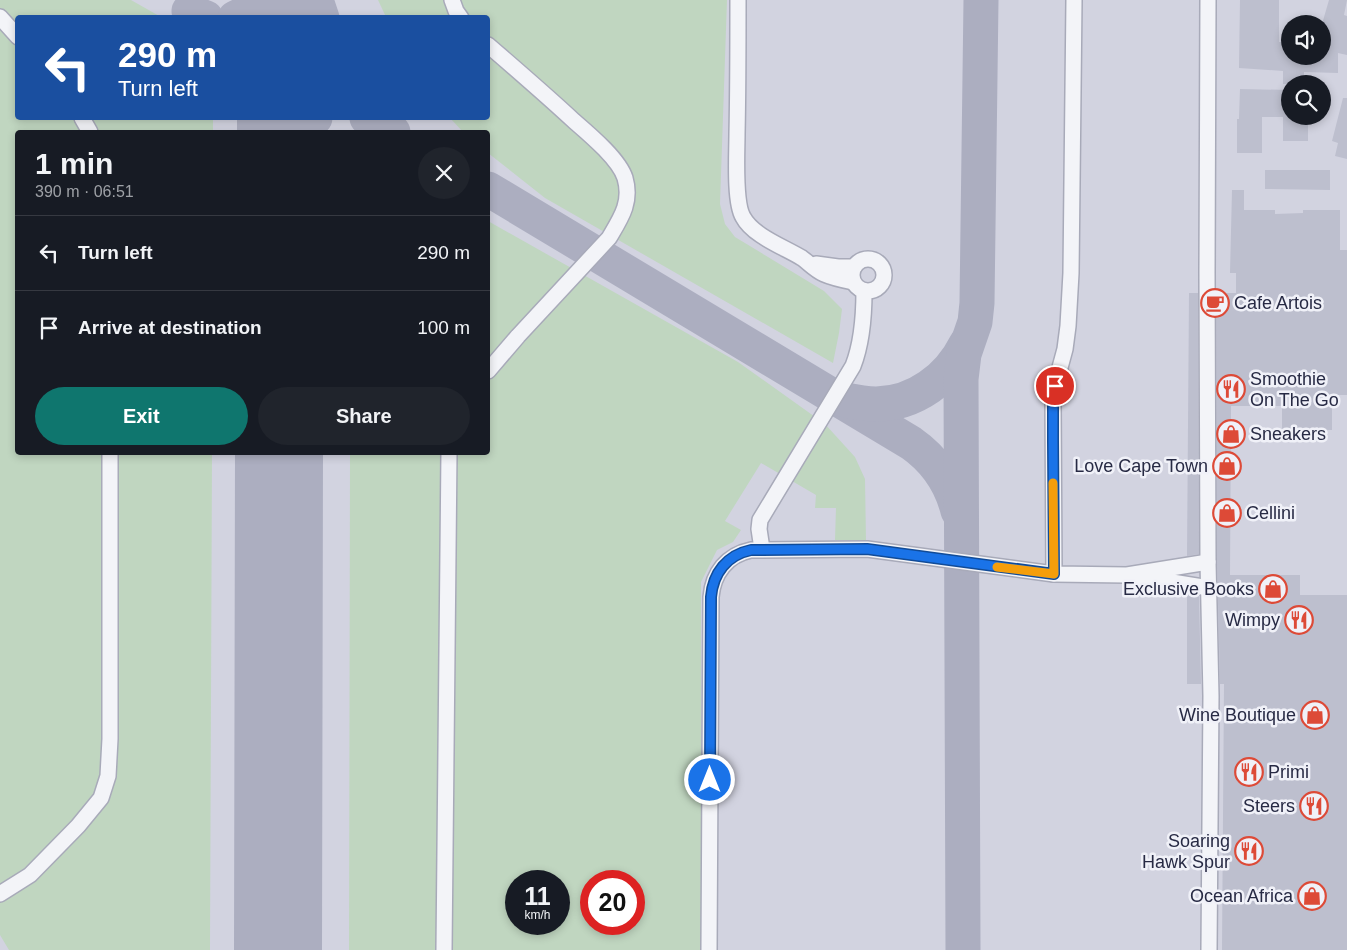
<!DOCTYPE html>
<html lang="en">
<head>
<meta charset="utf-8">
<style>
	body { margin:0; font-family:Helvetica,sans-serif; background:#20242c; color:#f1f3f6; height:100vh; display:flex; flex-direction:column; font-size:19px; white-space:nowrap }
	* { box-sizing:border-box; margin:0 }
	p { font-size:16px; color:#9ea1a6 }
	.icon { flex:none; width:28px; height:28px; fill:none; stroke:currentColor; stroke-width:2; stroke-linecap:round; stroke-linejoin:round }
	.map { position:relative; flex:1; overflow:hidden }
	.panel { position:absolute; left:15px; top:130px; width:475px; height:325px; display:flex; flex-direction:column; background:#171b24; border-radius:5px; box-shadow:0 2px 8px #0003 }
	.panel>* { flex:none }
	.guide { position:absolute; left:15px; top:15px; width:475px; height:105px; border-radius:5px; box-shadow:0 2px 8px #0003; background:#1a4fa0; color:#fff; overflow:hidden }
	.controls { position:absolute; left:1281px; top:15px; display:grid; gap:10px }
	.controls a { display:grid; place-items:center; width:50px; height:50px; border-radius:50%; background:#171b24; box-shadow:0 2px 8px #0003; font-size:25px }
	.speed { position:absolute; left:505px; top:870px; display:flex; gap:10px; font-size:25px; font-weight:700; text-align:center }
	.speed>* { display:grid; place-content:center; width:65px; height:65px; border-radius:50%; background:#171b24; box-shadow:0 2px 8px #0003; line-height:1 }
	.speed small { font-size:12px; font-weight:400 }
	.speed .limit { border:8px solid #d22; background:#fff; color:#111 }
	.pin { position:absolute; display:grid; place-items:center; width:42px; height:42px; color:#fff; margin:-21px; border:2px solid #fff; border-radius:50%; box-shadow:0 1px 5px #0007 }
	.me { position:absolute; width:55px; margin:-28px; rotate:0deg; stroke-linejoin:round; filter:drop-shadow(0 0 4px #0008) }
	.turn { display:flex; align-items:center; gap:18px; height:105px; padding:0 20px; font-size:22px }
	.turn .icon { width:65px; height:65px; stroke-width:2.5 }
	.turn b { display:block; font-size:35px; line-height:42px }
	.round { display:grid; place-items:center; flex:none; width:52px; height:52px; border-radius:26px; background:#20242c }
	.summary { display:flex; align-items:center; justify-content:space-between; height:85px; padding:0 20px }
	h1 { font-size:30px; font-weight:700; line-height:38px }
	.cta { display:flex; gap:10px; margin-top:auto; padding:10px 20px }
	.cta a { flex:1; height:58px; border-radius:30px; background:#0f766e; color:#fff; font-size:20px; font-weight:700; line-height:58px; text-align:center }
	.cta a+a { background:#20242c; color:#f1f3f6 }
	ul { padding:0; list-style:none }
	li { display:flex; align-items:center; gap:15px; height:75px; padding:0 20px; border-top:1px solid #363941 }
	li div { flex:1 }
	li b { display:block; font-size:19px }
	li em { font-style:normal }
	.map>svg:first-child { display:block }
</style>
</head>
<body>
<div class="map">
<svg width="1347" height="950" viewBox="0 0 1347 950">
	<rect width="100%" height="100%" fill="#e0e1eb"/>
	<path fill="#d2d3e0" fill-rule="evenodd" d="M0,0H1347V950H0ZM18,18H488V118H18ZM1290,24H1322V56H1290ZM1290,84H1322V116H1290ZM18,132H488V452H18ZM516,881H559V924H516ZM591,881H634V924H591Z"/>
	<g fill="#c0d6c0" fill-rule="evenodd">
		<path d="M0,0H131L161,17L18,18V118H213V132H18V452L212,453L210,950H9L0,935Z"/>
		<path d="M378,0H727L720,204L725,224L735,237L824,291L842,309L839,333L833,363L545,198L488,153V132H463L450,118H488V18L386,17Z"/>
		<path d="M488,221L738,362L825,424L855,457L865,479L866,540H835L836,508H815L816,495L761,463L725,521L741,530L733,542L717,550L701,582V950H349L350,453L488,452ZM516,881H559V924H516ZM591,881H634V924H591Z"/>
	</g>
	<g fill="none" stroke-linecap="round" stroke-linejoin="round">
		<g stroke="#acaec0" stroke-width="35">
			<path d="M316,0L322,18"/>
			<path d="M200,18L189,11L206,18"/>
			<path d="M235,18L250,11L264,0"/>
			<path d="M367,118L393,132"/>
			<path d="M296,132L304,125L315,118"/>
			<path d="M488,189L911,443C934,459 951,483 958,511"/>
			<path d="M845,400C855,402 866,404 876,404C915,404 949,378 966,344"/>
			<path d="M963,950L961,379L964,354L975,322L977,303L981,0"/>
		</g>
		<g stroke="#acaec0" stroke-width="88">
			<path d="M281,18V0"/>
			<path d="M281,132V118"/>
			<path d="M278,950L279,452"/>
		</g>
	</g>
	<g fill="#bdbfce">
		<path d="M1240,0H1279V42H1290V56H1322V24L1329,0H1347L1344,15L1347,16V55L1338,53V73L1304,72V84H1283V71L1239,68Z"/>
		<path d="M1240,89L1290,90V116H1308V141H1283V117H1262V153H1237V119H1239Z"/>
		<path d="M1343,98H1347V159L1335,156L1338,143L1332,141Z"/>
		<path d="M1265,170H1330V190L1265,189Z"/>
		<path d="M1232,190H1244V210H1275V214L1303,213V210H1340V250H1347V395H1332V430L1282,429V406H1231L1230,575H1300V595H1347V950H1222L1224,684H1220L1217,562L1216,293H1236V273H1230Z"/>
		<path d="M1189,293H1198L1199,554L1187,556Z"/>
		<path d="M1187,594L1199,596L1201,684H1187Z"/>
	</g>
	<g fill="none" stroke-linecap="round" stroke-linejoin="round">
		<defs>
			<g id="minor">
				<path d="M452,0L456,11L461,18"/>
				<path d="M738,0C738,45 738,89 737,134C737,153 734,202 743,217C753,236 784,247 802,258C809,263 815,270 824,274C833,278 843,280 853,282"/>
				<path d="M1208,0L1207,273L1208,562L1211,696L1209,950"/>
				<path d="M0,17L18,37"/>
				<path d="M488,45C517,70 546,95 574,121C589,134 619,159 625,178C632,202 621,218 609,238L518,336L488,371"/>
				<path d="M82,118L90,132"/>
				<circle cx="868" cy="275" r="16"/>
				<path d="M816,264L838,267H854"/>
				<path d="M762,549L759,529L760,520L853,366C862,343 864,316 864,291"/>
				<path d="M1054,574L1053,400L1055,386L1065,349L1068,326L1071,273L1074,0"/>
				<path d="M1141,577L1209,588"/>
				<path d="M0,894L30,875L78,826L101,798L108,776L110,739V452"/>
				<path d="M444,950L449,452"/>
				<path d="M709,950L711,597C713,573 727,555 751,550L867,549L1054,574L1127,575L1208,562"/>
			</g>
		</defs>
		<use href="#minor" stroke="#a8aab9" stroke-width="18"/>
		<use href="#minor" stroke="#f3f4f8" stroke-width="15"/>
	</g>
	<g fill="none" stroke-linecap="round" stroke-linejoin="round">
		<defs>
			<path id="route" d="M710,780L711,597C713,573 727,555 751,550L867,549L1054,574L1053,441V400L1055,386"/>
		</defs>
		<use href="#route" stroke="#114b97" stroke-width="12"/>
		<use href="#route" stroke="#1a73e8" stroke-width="9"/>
		<path stroke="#f59e0b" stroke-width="9" d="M997,567L1054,574L1053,483"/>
	</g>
	<defs>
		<symbol id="cafe-ring" viewBox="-11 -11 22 22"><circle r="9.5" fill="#f0f1f8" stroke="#dd4a37" stroke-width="1.5"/><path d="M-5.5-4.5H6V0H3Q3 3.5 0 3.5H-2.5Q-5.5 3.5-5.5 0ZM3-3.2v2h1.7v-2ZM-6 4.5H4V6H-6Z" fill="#dd4a37"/></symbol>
		<symbol id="restaurant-ring" viewBox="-11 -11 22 22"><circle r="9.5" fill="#f0f1f8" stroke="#dd4a37" stroke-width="1.5"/><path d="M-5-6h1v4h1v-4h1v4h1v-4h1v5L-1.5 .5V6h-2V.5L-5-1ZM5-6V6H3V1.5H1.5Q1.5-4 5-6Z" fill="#dd4a37"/></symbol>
		<symbol id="shop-ring" viewBox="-11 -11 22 22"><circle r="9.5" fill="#f0f1f8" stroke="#dd4a37" stroke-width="1.5"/><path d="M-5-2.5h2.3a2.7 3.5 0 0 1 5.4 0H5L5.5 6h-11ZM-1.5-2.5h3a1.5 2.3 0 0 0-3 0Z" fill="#dd4a37"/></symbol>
	</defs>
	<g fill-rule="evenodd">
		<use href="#cafe-ring" x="1199" y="287" width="32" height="32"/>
		<use href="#restaurant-ring" x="1215" y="373" width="32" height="32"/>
		<use href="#shop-ring" x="1215" y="418" width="32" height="32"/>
		<use href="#shop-ring" x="1211" y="450" width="32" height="32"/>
		<use href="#shop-ring" x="1211" y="497" width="32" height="32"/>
		<use href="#shop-ring" x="1257" y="573" width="32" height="32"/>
		<use href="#restaurant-ring" x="1283" y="604" width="32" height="32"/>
		<use href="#shop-ring" x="1299" y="699" width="32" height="32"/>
		<use href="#restaurant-ring" x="1233" y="756" width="32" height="32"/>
		<use href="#restaurant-ring" x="1298" y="790" width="32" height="32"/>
		<use href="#restaurant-ring" x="1233" y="835" width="32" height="32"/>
		<use href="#shop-ring" x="1296" y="880" width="32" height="32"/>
	</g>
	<g text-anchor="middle" stroke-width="5" stroke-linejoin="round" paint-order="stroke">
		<g font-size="18" fill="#272a44" stroke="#f0f1f8" text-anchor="end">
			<text x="1234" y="309" text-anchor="start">Cafe Artois</text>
			<text x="1250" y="385" text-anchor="start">Smoothie<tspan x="1250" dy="21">On The Go</tspan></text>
			<text x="1250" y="440" text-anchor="start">Sneakers</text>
			<text x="1208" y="472">Love Cape Town</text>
			<text x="1246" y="519" text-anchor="start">Cellini</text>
			<text x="1254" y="595">Exclusive Books</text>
			<text x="1280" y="626">Wimpy</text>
			<text x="1296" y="721">Wine Boutique</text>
			<text x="1268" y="778" text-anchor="start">Primi</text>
			<text x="1295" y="812">Steers</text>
			<text x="1230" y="847">Soaring<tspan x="1230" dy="21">Hawk Spur</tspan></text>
			<text x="1293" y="902">Ocean Africa</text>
		</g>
	</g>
</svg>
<div class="controls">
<a><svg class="icon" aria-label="sound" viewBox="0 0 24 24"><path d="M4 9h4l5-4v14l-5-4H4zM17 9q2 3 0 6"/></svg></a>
<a><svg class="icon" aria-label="search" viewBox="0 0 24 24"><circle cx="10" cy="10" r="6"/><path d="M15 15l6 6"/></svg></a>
</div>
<div class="speed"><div>11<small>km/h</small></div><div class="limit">20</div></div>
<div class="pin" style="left:1055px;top:386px;background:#d93025"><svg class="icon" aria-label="arrive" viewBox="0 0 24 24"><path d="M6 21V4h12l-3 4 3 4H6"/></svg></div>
<svg class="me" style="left:710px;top:780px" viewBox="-20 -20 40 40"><circle r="17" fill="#1a73e8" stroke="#fff" stroke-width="3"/><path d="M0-11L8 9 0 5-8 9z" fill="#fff"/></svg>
<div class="guide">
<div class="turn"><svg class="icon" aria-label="left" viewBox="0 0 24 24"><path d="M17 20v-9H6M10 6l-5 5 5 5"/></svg><div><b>290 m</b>Turn left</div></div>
</div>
<section class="panel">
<div class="summary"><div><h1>1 min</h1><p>390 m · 06:51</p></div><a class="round"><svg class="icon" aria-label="close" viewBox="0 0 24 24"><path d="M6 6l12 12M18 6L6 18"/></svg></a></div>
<ul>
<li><svg class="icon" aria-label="left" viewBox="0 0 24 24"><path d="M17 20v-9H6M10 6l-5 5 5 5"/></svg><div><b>Turn left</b></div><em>290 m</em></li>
<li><svg class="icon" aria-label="arrive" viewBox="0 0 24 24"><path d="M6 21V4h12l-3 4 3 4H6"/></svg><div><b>Arrive at destination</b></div><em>100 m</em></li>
</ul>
<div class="cta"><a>Exit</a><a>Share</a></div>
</section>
</div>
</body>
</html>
